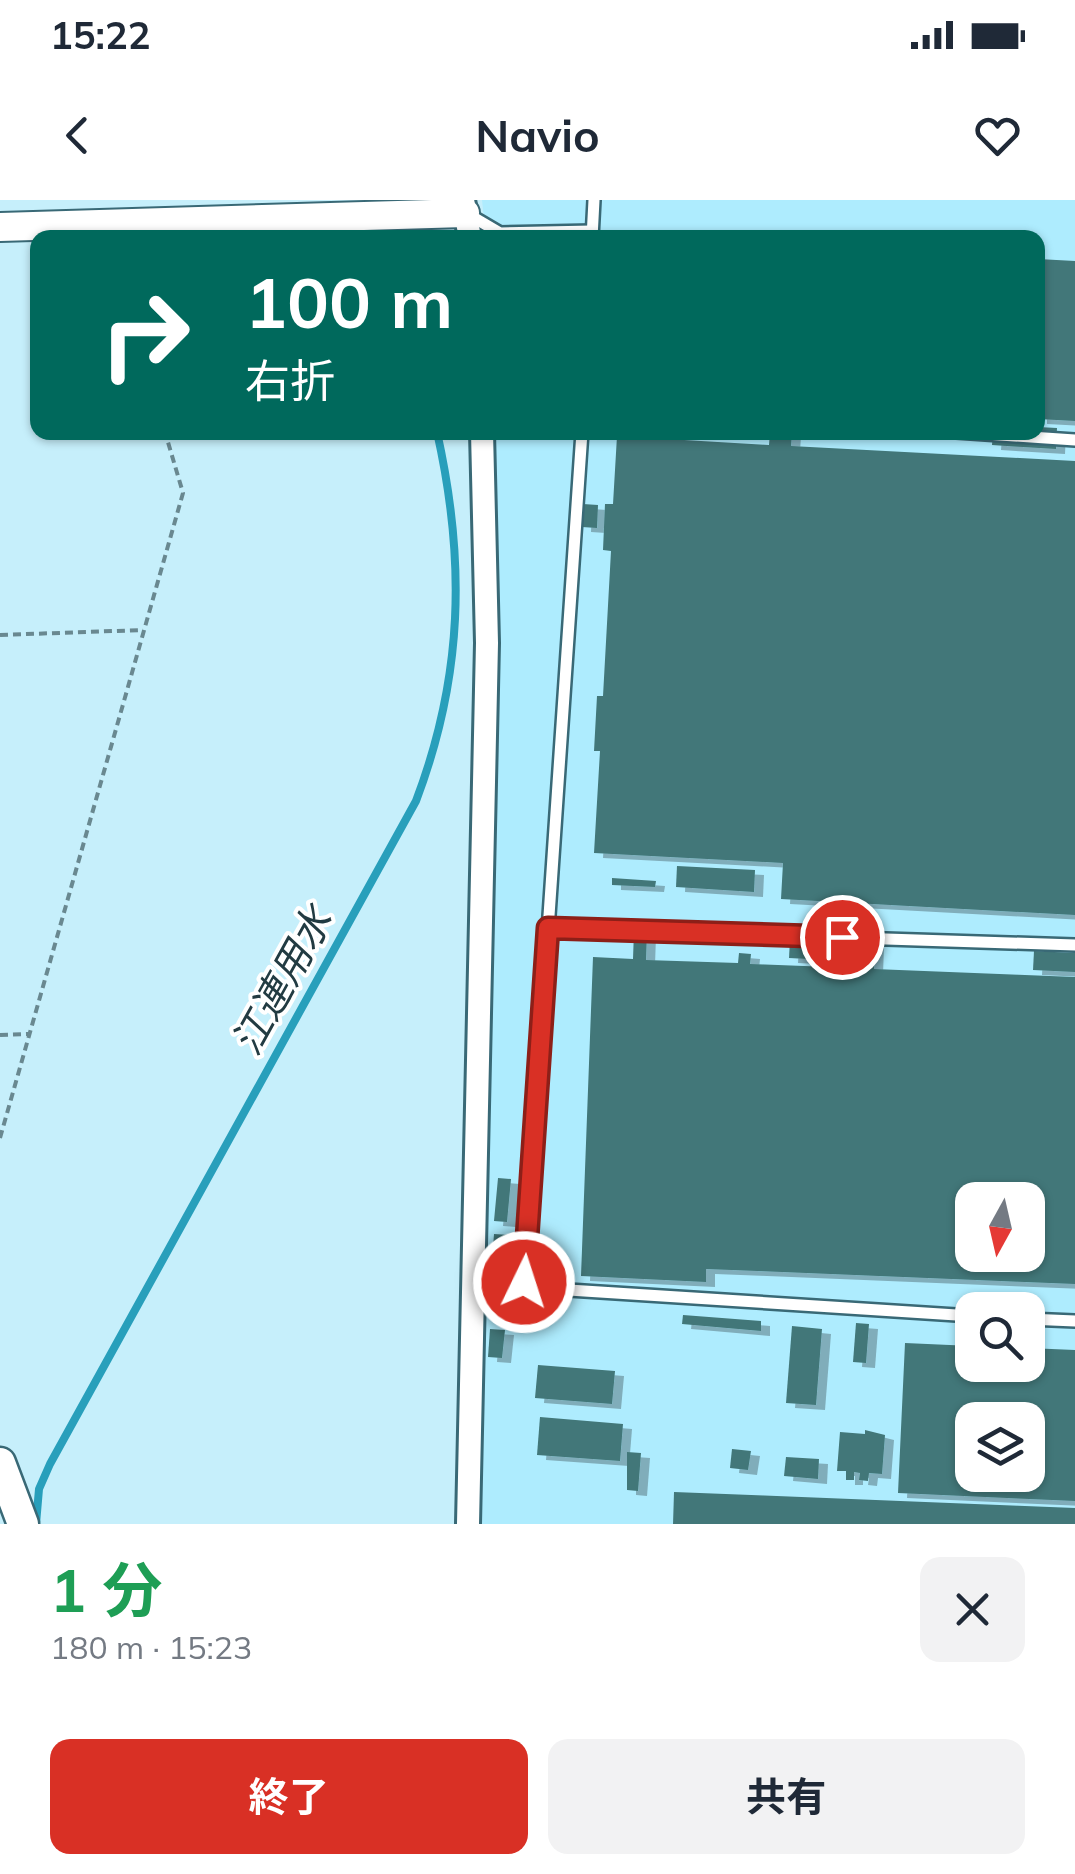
<!DOCTYPE html>
<html lang="ja">
<head>
<meta charset="utf-8">
<style>
	body { margin:0; font-family:Mulish,"Noto Sans JP",sans-serif; background:#f2f2f3; color:#1f2937; height:100vh; display:flex; flex-direction:column; font-size:38px; white-space:nowrap }
	* { box-sizing:border-box; margin:0 }
	p { font-size:32px; color:#747a83 }
	.icon { flex:none; width:55px; height:55px; fill:none; stroke:currentColor; stroke-width:2; stroke-linecap:round; stroke-linejoin:round }
	.map { position:relative; height:1324px; overflow:hidden }
	.sheet { display:flex; flex-direction:column; background:#fff; flex:1 }
	.sheet>* { flex:none }
	.top-card { position:absolute; left:30px; top:30px; width:1015px; height:210px; border-radius:20px; box-shadow:0 2px 8px #0004; background:#00695c; color:#fff; overflow:hidden }
	.needle { width:65px; rotate:188deg }
	.buttons { position:absolute; left:955px; top:982px; display:grid; gap:20px }
	.buttons a { display:grid; place-items:center; width:90px; height:90px; border-radius:20px; background:#fff; box-shadow:0 2px 8px #0004; font-size:50px }
	.pin { position:absolute; display:grid; place-items:center; width:85px; height:85px; color:#fff; margin:-42px; border:5px solid #fff; border-radius:50%; box-shadow:0 2px 10px #0007 }
	.me { position:absolute; width:110px; margin:-55px; rotate:4deg; stroke-linejoin:round; filter:drop-shadow(0 0 8px #0008) }
	.turn { display:flex; align-items:center; gap:35px; height:210px; padding:0 50px; font-size:45px }
	.turn .icon { width:130px; height:130px; stroke-width:2.5 }
	.turn b { display:block; font-size:70px; line-height:85px }
	.round { display:grid; place-items:center; flex:none; width:105px; height:105px; border-radius:20px; background:#f2f2f3 }
	.summary { display:flex; align-items:center; justify-content:space-between; height:170px; padding:0 50px }
	h1 { font-size:60px; font-weight:700; line-height:75px; color:#1e9e55 }
	.primary-button { display:flex; gap:20px; margin-top:auto; padding:20px 50px }
	.primary-button a { flex:1; height:115px; border-radius:20px; background:#d93025; color:#fff; font-size:40px; font-weight:700; line-height:115px; text-align:center }
	.primary-button a+a { background:#f2f2f3; color:#1f2937 }
	.status { display:flex; justify-content:space-between; align-items:center; height:70px; padding:0 50px; background:#fff; direction:ltr }
	.status svg { height:28px; fill:currentColor }
	header { display:flex; justify-content:space-between; align-items:center; height:130px; padding:0 50px; background:#fff; font-size:45px; font-weight:700 }
	.map>svg:first-child { display:block }
</style>
</head>
<body>
<div class="status"><b>15:22</b><svg viewBox="0 0 49 12"><path d="M0 12V9h3v3zM5 12V6h3v6zM10 12V3h3v9zM15 12V0h3v12zM26 1h20v11H26zM47 4h2v5h-2z"/></svg></div>
<header><svg class="icon" aria-label="back" viewBox="0 0 24 24"><path d="M15 5l-7 7 7 7"/></svg>Navio<svg class="icon" aria-label="heart" viewBox="0 0 24 24"><path d="M12 20l-8-8c-3-5 5-10 8-4 3-6 11-1 8 4z"/></svg></header>
<div class="map">
<svg width="1075" height="1324" viewBox="0 0 1075 1324">
	<defs>
		<filter id="shadow"><feDropShadow dx="9" dy="5" stdDeviation="0" flood-color="#0004"/></filter>
	</defs>
	<rect width="100%" height="100%" fill="#c6effb"/>
	<path fill="#aeecfe" fill-rule="evenodd" d="M482,0H1075V1324H473L492,233L1038,232V38L486,37ZM972,1000H1028V1055H972ZM972,1110H1028V1165H972ZM972,1220H1028V1275H972Z"/>
	<g fill="none" stroke-linecap="round" stroke-linejoin="round">
		<path stroke="#289fbb" stroke-width="8" d="M36,1324L39,1289L50,1264L416,601C463,477 466,362 437,232"/>
	</g>
	<g fill="#427779" fill-rule="evenodd" filter="url(#shadow)">
		<path d="M1038,59L1075,61V221L1038,219Z"/>
		<path d="M1038,227L1057,228L1056,249L992,245L993,232H1038Z"/>
		<path d="M770,232H792L791,246L1075,261V715L781,699L783,663L594,653L600,551H594L597,496H603L611,351L603,350L605,304H613L617,236L769,245Z"/>
		<path d="M583,304L598,305L597,328L582,327Z"/>
		<path d="M677,666L755,670L754,692L676,687Z"/>
		<path d="M612,678L656,681L655,687L612,685Z"/>
		<path d="M634,731H647L646,760L738,763L739,753L751,754L750,764L856,768V742H875L874,769L1075,777V1084L706,1069V1082L581,1076L593,757L633,759ZM972,1000H1028V1055H972Z"/>
		<path d="M790,739L828,740L827,760L789,758Z"/>
		<path d="M1034,751L1075,753V772L1033,770Z"/>
		<path d="M498,978L511,979L507,1022L494,1021Z"/>
		<path d="M494,1034L510,1035L508,1061L492,1060Z"/>
		<path d="M490,1075L507,1076L506,1097L489,1096Z"/>
		<path d="M683,1115L761,1121V1131L682,1124Z"/>
		<path d="M856,1123L869,1124L866,1163L853,1162Z"/>
		<path d="M792,1126L822,1129L816,1205L786,1203Z"/>
		<path d="M490,1129L505,1130L502,1158L488,1157Z"/>
		<path d="M905,1143L972,1146V1165H1028V1148L1075,1150V1301L898,1293ZM972,1220H1028V1275H972Z"/>
		<path d="M538,1165L615,1171L612,1204L535,1198Z"/>
		<path d="M540,1217L623,1224L620,1261L537,1255Z"/>
		<path d="M865,1230L885,1235L882,1274L869,1273L868,1281L859,1280L860,1273L854,1272V1280H846V1271H837L840,1232L865,1234Z"/>
		<path d="M732,1249L751,1251L748,1270L730,1268Z"/>
		<path d="M627,1252L641,1253L638,1291L627,1290Z"/>
		<path d="M786,1257L819,1259L818,1279L784,1276Z"/>
		<path d="M674,1292L1075,1308V1324H673Z"/>
	</g>
	<g fill="none" stroke-linecap="round" stroke-linejoin="round">
		<defs>
			<g id="service">
				<path d="M466,13L500,33L592,31"/>
				<path d="M592,38L594,0"/>
				<path d="M582,232L524,1082L553,1089L972,1116"/>
				<path d="M956,232L1075,240"/>
				<path d="M548,728L1075,745"/>
				<path d="M1028,1119L1075,1121"/>
			</g>
			<g id="minor">
				<path d="M463,0L470,38"/>
				<path d="M468,1324L487,443L482,232"/>
			</g>
			<path id="tertiary" d="M0,27L465,13"/>
			<path id="secondary" d="M0,1263L23,1324"/>
		</defs>
		<use href="#service" stroke="#396976" stroke-width="16"/>
		<use href="#minor" stroke="#396976" stroke-width="28"/>
		<use href="#tertiary" stroke="#396976" stroke-width="32"/>
		<use href="#secondary" stroke="#396976" stroke-width="35"/>
		<g stroke="#698890" stroke-width="4" stroke-dasharray="8 5" stroke-linecap="butt">
			<path d="M0,435L143,430"/>
			<path d="M0,835L29,834"/>
			<path d="M0,938L183,293L165,232"/>
		</g>
		<use href="#service" stroke="#fff" stroke-width="11"/>
		<use href="#minor" stroke="#fff" stroke-width="22"/>
		<use href="#tertiary" stroke="#fff" stroke-width="28"/>
		<use href="#secondary" stroke="#fff" stroke-width="30"/>
	</g>
	<g fill="none" stroke-linecap="round" stroke-linejoin="round">
		<defs>
			<path id="route" d="M524,1082L548,728L842,737"/>
		</defs>
		<use href="#route" stroke="#8d1f18" stroke-width="25"/>
		<use href="#route" stroke="#d93025" stroke-width="18"/>
	</g>
	<g text-anchor="middle" stroke-width="8" stroke-linejoin="round" paint-order="stroke">
		<g font-size="40" font-style="italic" fill="#223b42" stroke="#fff">
			<text transform="translate(282 781) rotate(-61)" y="14">江連用水</text>
		</g>
	</g>
</svg>
<div class="buttons">
<a><svg class="needle" viewBox="-14 -14 28 28"><path d="M0-13l5 13h-10z" fill="#e53935"/><path d="M0 13l5-13h-10z" fill="#747a83"/></svg></a>
<a><svg class="icon" aria-label="search" viewBox="0 0 24 24"><circle cx="10" cy="10" r="6"/><path d="M15 15l6 6"/></svg></a>
<a><svg class="icon" aria-label="layers" viewBox="0 0 24 24"><path d="M12 4l9 5-9 5-9-5zM3 14l9 5 9-5"/></svg></a>
</div>
<div class="pin" style="left:842px;top:737px;background:#d93025"><svg class="icon" aria-label="arrive" viewBox="0 0 24 24"><path d="M6 21V4h12l-3 4 3 4H6"/></svg></div>
<svg class="me" style="left:524px;top:1082px" viewBox="-20 -20 40 40"><circle r="17" fill="#d93025" stroke="#fff" stroke-width="3"/><path d="M0-11L8 9 0 5-8 9z" fill="#fff"/></svg>
<div class="top-card">
<div class="turn"><svg class="icon" aria-label="right" viewBox="0 0 24 24"><path d="M7 20v-9h11M14 6l5 5-5 5"/></svg><div><b>100 m</b>右折</div></div>
</div>
</div>
<section class="sheet">
<div class="summary"><div><h1>1 分</h1><p>180 m · 15:23</p></div><a class="round"><svg class="icon" aria-label="close" viewBox="0 0 24 24"><path d="M6 6l12 12M18 6L6 18"/></svg></a></div>
<div class="primary-button"><a>終了</a><a>共有</a></div>
</section>
</body>
</html>
